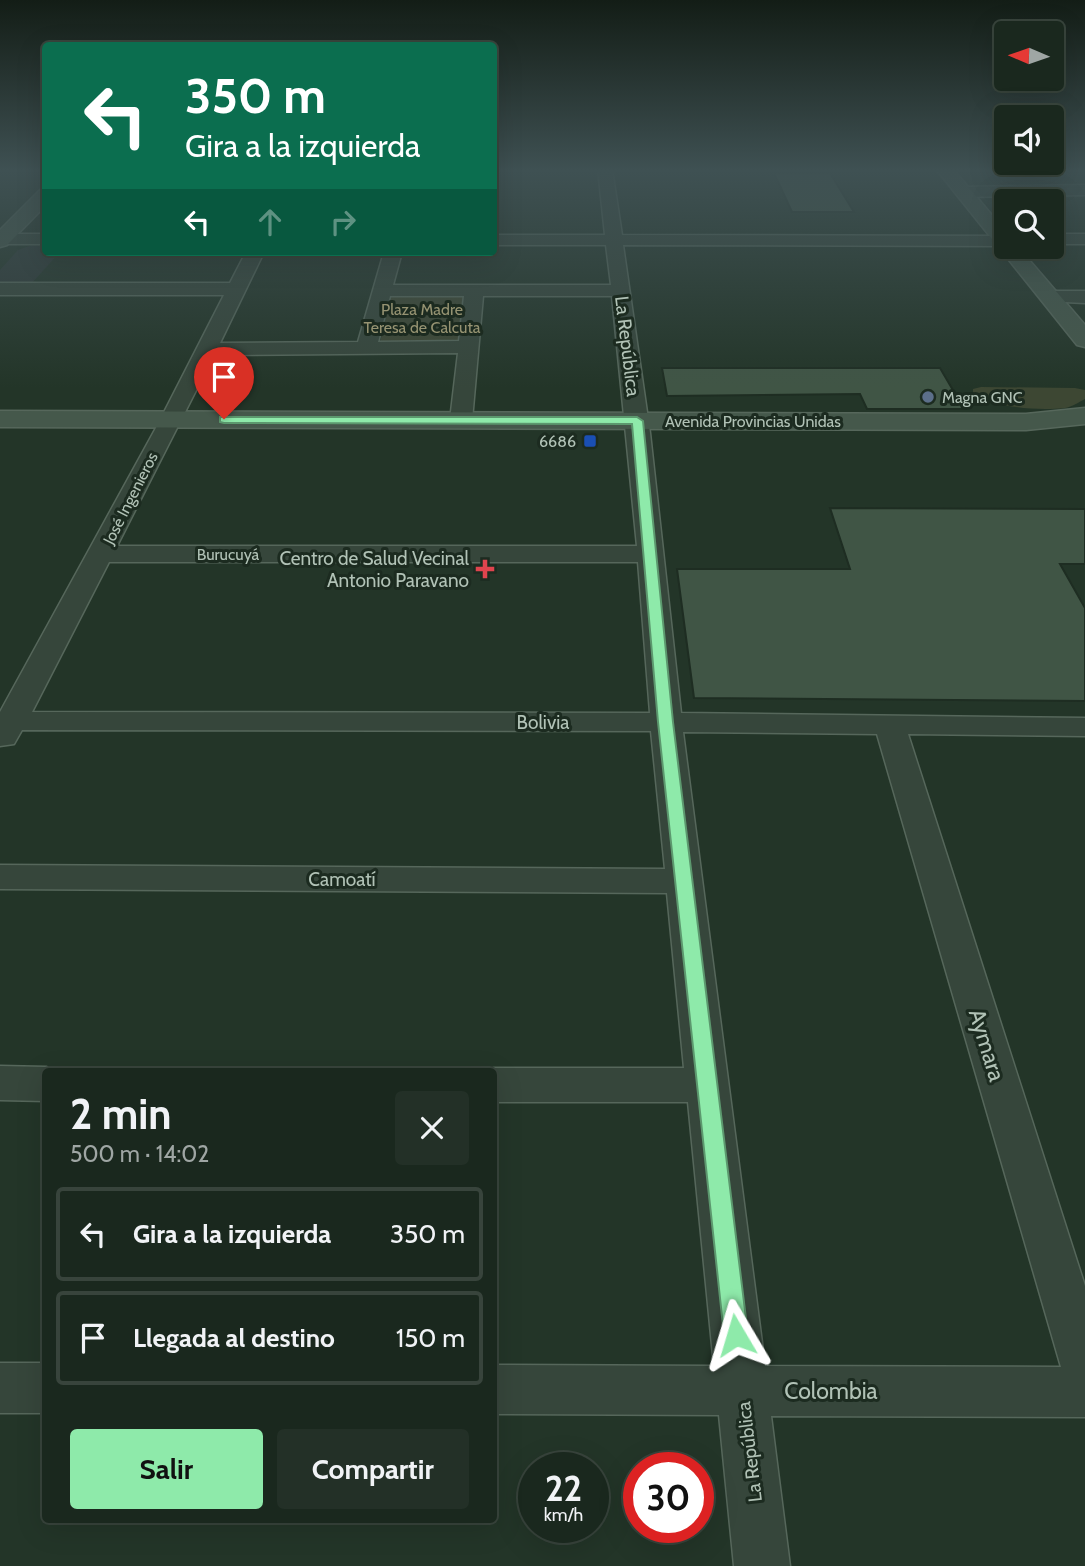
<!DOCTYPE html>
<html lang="es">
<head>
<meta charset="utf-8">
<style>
	body { margin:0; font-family:Cabin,sans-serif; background:#233027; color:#f1f3f6; height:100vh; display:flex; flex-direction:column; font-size:26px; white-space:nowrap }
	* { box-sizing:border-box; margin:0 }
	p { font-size:23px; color:#9fa6a4 }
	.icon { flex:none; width:38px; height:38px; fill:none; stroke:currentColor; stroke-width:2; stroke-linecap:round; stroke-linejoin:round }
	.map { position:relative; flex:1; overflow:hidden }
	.sheet { position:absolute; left:42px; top:1068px; width:455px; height:455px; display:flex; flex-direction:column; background:#1a281e; border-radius:7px; box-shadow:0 7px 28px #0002,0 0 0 2px #38443c }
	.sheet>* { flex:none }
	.hud { position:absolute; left:42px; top:42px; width:455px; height:214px; border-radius:7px; box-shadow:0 7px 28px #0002,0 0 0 2px #38443c; background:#0b6e4f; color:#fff; overflow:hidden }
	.needle { width:46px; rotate:272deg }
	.buttons { position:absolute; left:994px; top:21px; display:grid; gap:14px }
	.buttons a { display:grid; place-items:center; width:70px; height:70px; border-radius:7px; background:#1a281e; box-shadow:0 7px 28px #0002,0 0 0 2px #38443c; font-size:35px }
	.speed { position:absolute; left:518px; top:1452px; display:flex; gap:14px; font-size:35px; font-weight:700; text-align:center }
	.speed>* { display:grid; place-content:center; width:91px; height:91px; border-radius:50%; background:#1a281e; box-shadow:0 7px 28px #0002,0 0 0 2px #38443c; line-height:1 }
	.speed small { font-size:18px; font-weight:400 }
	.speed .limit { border:10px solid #d22; background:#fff; color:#111 }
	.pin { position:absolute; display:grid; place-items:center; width:60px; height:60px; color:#fff; margin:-72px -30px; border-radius:50% 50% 50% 0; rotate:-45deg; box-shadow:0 0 7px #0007 }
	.pin .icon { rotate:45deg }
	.me { position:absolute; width:77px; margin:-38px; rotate:353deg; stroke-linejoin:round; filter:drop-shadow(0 0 5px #0008) }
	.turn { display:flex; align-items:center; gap:24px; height:147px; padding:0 28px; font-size:32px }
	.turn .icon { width:91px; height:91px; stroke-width:2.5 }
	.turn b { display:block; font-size:49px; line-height:60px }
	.lanes { display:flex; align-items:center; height:66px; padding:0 28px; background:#0003; justify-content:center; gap:35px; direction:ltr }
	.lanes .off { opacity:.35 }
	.round { display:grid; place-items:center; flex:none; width:74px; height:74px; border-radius:7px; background:#233027 }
	.head { display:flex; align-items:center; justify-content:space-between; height:119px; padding:0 28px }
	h1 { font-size:42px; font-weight:700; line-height:52px }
	.button { display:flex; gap:14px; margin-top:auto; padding:14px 28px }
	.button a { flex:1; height:80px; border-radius:7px; background:#8eeaaa; color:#111; font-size:28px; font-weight:700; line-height:80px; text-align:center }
	.button a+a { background:#233027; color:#f1f3f6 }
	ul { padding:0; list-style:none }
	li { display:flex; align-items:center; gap:21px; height:94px; margin:0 14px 10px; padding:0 14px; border:4px solid #38443c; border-radius:7px }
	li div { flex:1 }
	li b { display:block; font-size:26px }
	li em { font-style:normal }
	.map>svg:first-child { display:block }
</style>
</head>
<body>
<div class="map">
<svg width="1085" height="1566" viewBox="0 0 1085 1566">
	<rect width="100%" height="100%" fill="#233528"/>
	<path fill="#2d3836" d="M32,245H45L46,252H60L31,284H0V270L18,250Z"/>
	<g fill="#3d4733">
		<path d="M456,293L464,296L459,342H380L391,297Z"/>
		<path d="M981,387L1075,388L1085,390V399C1079,402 1072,407 1065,408C1039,411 997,408 973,394V389Z"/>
	</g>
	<g fill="#405545" stroke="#1e2d22" stroke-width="2">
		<path d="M774,173H830L854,212H792Z"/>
		<path d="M662,368H940L964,409H867L860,394L667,396Z"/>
		<path d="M830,508L1085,509V564H1060L1085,608V701L694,698L677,569H850Z"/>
	</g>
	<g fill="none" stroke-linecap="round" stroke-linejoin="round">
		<defs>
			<g id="street">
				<path d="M598,169H612L622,235L1006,236V246L623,245L650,433L681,713L1085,718V736L908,734L1085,1286V1417L771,1416L790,1566H734L719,1415L494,1414V1365L714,1366L688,1102H494V1071H486L494,1068H684L667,893L0,889V865L665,869L651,731L22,730L14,744L0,746V712L157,426L224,295H0V283H230L246,252H264L220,343L358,342L384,252H402L393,285H611L606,245H494V235H605ZM390,296H464L459,341L378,342ZM483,296H612L637,546H117L214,355L458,353L450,420L461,427L472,420ZM109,562H638L650,713L32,712ZM683,732L877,734L1061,1367L765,1366Z"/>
				<path d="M1085,185V195L963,197L955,192L963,187Z"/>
				<rect x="0" y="234" width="46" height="10"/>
				<rect x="1052" y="234" width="33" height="10"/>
				<path d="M1050,291H1085V303L1043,301L1041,297Z"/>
				<path d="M0,1066L46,1067L57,1071H46V1101L0,1100Z"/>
				<rect x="0" y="1363" width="46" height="50"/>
			</g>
			<g id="secondary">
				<path d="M936,169H953L1006,232V247H1018L1085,325V347L1077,345Z"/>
				<path d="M46,189V205L7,245L0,247V230L40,190Z"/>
				<path d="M1085,408V424L1026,430L0,427V411L1026,414Z"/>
			</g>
		</defs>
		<use href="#street" stroke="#56675b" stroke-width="3"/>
		<use href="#secondary" stroke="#56675b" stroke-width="3"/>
		<use href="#street" fill="#36463b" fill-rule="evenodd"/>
		<use href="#secondary" fill="#45584b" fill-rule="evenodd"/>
	</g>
	<linearGradient id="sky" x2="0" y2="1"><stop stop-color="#131d16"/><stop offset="0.44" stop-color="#3f5153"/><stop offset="1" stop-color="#3f5153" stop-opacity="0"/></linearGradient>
	<rect width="1085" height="388" fill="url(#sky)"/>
	<path fill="#8eeaaa" stroke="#5c986e" stroke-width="2" d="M220,417H637L643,421L673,722L748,1335L744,1343L736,1346L727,1343L724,1335L658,722L632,424L224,423L220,422Z"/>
	<circle fill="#5c6f8a" stroke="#1c2b20" stroke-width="2.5" cx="928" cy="397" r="7"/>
	<rect fill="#1a4fb4" stroke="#1c2b20" stroke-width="2.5" x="583" y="434" width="14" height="14" rx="3.5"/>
	<path fill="#e0444e" stroke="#1c2b20" stroke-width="2.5" d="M481.5 558.5h7v7h7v7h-7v7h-7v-7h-7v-7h7z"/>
	<g text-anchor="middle" stroke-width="6" stroke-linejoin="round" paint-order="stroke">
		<g font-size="16" fill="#969372" stroke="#1c2b20">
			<text x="422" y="315">Plaza Madre<tspan x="422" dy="18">Teresa de Calcuta</tspan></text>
		</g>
		<g font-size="16" fill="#b1c2b6" stroke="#1c2b20" text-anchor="start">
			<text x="942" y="403">Magna GNC</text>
			<text x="576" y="447" text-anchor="end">6686</text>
		</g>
		<g font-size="16" fill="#b1c2b6" stroke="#1c2b20">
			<text x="753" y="427">Avenida Provincias Unidas</text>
			<text transform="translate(130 498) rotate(-63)" y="6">José Ingenieros</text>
			<text x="228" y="560">Burucuyá</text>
		</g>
		<g font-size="19" fill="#b1c2b6" stroke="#1c2b20">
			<text transform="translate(628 346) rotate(83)" y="7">La República</text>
			<text x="543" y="729">Bolivia</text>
			<text x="342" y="886">Camoatí</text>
			<text transform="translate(749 1452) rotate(-97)" y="7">La República</text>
		</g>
		<g font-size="19" fill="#b1c2b6" stroke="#1c2b20" text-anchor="end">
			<text x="469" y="565">Centro de Salud Vecinal<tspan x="469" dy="22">Antonio Paravano</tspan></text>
		</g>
		<g font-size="23" fill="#b1c2b6" stroke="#1c2b20">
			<text transform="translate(987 1045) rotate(73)" y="8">Aymara</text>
			<text x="831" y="1399">Colombia</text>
		</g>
	</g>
</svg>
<div class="buttons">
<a><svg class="needle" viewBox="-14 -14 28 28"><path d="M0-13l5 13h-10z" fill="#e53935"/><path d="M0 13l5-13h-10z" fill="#9fa6a4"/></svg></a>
<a><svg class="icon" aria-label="sound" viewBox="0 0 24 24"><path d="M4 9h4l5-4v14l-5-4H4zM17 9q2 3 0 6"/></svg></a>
<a><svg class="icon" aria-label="search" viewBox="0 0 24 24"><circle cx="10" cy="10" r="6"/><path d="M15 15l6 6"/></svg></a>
</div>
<div class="speed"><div>22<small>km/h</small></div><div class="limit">30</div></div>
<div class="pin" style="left:224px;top:419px;background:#d93025"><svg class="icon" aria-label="arrive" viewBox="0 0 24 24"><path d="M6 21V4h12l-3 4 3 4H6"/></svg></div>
<svg class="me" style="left:736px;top:1335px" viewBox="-20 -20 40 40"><path d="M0-17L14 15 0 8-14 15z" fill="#8eeaaa" stroke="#fff" stroke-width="4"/></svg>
<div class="hud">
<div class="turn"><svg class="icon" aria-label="left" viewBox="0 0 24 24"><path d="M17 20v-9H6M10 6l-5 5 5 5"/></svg><div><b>350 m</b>Gira a la izquierda</div></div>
<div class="lanes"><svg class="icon" aria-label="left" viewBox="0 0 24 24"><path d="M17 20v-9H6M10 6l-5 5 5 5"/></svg><svg class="icon off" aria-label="ahead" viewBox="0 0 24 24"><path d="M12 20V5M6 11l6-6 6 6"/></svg><svg class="icon off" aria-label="right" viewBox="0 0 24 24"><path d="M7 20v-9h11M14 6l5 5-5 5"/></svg></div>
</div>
<section class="sheet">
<div class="head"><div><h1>2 min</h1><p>500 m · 14:02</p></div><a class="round"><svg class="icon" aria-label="close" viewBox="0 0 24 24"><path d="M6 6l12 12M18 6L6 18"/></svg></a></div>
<ul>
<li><svg class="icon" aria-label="left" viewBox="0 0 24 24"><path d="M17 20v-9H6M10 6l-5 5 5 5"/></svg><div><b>Gira a la izquierda</b></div><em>350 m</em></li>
<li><svg class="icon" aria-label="arrive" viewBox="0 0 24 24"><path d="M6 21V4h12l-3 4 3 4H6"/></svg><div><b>Llegada al destino</b></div><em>150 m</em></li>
</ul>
<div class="button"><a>Salir</a><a>Compartir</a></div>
</section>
</div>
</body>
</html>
